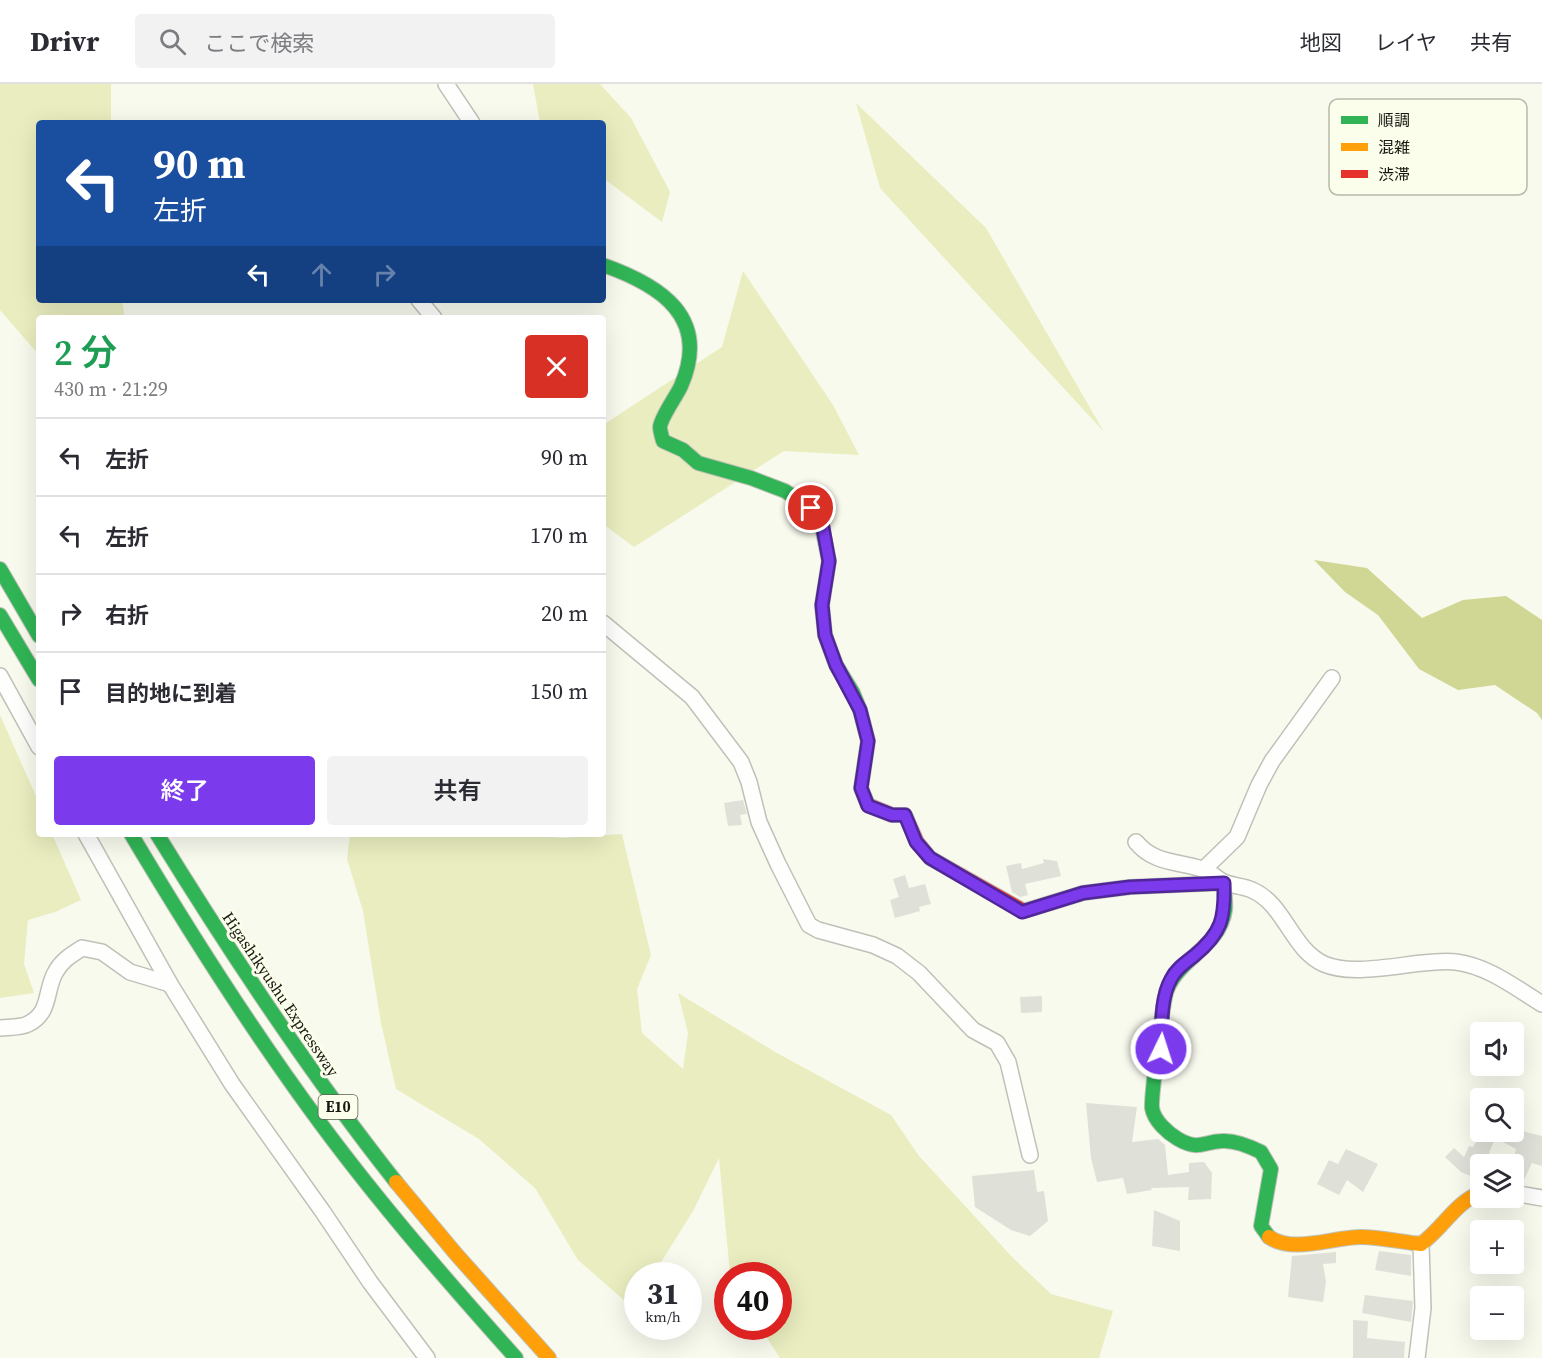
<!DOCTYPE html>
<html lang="ja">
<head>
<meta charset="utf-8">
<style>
	body { margin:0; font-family:"Source Serif 4","Noto Sans JP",serif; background:#f2f2f3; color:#2b2b33; height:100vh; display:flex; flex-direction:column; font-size:22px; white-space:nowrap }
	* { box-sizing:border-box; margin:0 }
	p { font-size:20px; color:#7c7c81 }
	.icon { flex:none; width:33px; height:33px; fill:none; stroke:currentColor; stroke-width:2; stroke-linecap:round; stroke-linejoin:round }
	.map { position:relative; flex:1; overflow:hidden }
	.details { position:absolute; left:36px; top:231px; width:570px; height:522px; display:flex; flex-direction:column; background:#fff; border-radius:6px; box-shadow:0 6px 24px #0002 }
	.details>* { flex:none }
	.banner { position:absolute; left:36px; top:36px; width:570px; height:183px; border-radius:6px; box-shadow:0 6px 24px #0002; background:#1a4fa0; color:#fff; overflow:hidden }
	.fabs { position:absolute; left:1470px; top:938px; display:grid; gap:12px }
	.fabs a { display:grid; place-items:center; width:54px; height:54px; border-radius:6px; background:#fff; box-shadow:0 6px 24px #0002; font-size:30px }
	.speed { position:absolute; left:624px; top:1178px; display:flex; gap:12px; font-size:30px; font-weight:700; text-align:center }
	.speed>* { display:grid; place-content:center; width:78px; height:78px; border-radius:50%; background:#fff; box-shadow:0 6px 24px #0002; line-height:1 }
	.speed small { font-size:15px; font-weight:400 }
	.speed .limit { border:9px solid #d22; background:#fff; color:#111 }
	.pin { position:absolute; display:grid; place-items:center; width:51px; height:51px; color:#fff; margin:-26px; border:3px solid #fff; border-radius:50%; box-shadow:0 2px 6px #0007 }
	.me { position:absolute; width:66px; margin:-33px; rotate:4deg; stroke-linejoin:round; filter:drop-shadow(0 0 4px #0008) }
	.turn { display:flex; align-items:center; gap:21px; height:126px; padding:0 18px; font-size:27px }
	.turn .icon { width:78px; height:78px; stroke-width:2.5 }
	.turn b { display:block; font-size:42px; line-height:51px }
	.lanes { display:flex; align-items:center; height:57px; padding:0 18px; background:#0003; justify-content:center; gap:30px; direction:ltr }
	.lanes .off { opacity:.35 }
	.round { display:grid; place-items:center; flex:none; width:63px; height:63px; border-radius:6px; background:#f2f2f3 }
	.head { display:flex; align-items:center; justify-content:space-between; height:102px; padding:0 18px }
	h1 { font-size:36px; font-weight:600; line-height:45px; color:#1e9e55 }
	.primary-button { display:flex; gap:12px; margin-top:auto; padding:12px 18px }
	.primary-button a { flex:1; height:69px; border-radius:6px; background:#7c3aed; color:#fff; font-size:24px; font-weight:600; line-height:69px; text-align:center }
	.primary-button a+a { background:#f2f2f3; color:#2b2b33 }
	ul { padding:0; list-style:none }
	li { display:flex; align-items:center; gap:18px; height:78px; padding:0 18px; border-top:2px solid #e1e1e2 }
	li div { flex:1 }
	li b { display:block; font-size:22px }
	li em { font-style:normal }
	header { display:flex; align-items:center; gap:36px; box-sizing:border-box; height:84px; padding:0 30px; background:#fff; border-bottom:2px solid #e1e1e2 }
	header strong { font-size:28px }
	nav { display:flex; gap:33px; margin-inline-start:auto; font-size:21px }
	.search { width:420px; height:54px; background:#f2f2f3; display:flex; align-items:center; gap:15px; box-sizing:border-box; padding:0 21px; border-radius:6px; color:#7c7c81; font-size:22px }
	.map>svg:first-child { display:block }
</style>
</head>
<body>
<header>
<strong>Drivr</strong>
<div class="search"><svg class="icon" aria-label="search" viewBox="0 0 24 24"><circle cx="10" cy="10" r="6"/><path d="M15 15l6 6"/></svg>ここで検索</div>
<nav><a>地図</a><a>レイヤ</a><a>共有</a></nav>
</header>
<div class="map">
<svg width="1542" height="1274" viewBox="0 0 1542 1274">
	<rect width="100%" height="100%" fill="#f8faee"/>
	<g fill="#e9edbf">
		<path d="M0,0H111V39H39V216H122L125,234H39V271L0,226Z"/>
		<path d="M533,0H600L631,34L670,108L662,138L603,94V39H540Z"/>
		<path d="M856,19L986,144L1104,348L880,104Z"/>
		<path d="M743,187L833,321L859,371L784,367L634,463L603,440V341L722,263Z"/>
		<path d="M0,631L39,719V750H52L81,816L55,828L28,836L24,880L34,909L0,914Z"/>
		<path d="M350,750H516L563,754L622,750L651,871L637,905L642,949L683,985L688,949L678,909L775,968L891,1031L919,1072L1013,1174L1051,1210L1113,1227L1099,1274H780L759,1242H778V1191L730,1189L719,1074L693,1127L653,1191H638L637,1216L633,1224L578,1176L535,1104L479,1055L396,1005L381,939L363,827L347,775Z"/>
	</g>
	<path fill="#d0d694" d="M1314,476L1367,484L1422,534L1463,516L1506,512L1542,536V636L1537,629L1495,601L1458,606L1419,585L1378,531L1345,508Z"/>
	<g fill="#dfe0d8">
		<path d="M743,716L747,730L740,731L742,741L728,742L724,719Z"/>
		<path d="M1043,775L1057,777L1061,792L1025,800L1028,811L1020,813L1012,808L1006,782L1021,779L1022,785L1044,779Z"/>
		<path d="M905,791L909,804L925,800L931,820L919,823L920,827L895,834L890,816L899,813L893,795Z"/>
		<path d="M1042,912V928L1021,929L1020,913Z"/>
		<path d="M1086,1019L1137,1023L1132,1058L1158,1055L1165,1061L1168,1091L1189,1088V1079L1204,1078L1212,1089L1211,1115L1188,1116L1189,1103L1151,1104L1152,1106L1127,1110L1123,1094L1097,1098L1091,1074Z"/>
		<path d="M1514,1045L1542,1052V1082L1532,1079L1522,1100H1514V1074L1516,1065L1495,1054L1485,1080H1480V1096L1461,1088L1445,1073L1454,1064L1464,1073L1469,1062L1473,1063L1482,1047H1514Z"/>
		<path d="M1346,1065L1378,1080L1363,1108L1347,1096L1339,1111L1317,1100L1329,1076L1338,1080Z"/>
		<path d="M1034,1086L1037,1108L1044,1107L1048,1137L1030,1152L1011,1146L975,1123L972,1092Z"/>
		<path d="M1154,1126L1180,1137V1167L1152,1162Z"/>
		<path d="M1379,1167L1411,1171V1192L1375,1186Z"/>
		<path d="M1336,1168V1179L1323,1180L1326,1198L1323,1218L1288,1213L1292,1172Z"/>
		<path d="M1365,1211L1413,1217L1411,1238L1362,1229Z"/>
		<path d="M1353,1236L1368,1237L1367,1254L1405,1258L1404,1274H1353Z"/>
	</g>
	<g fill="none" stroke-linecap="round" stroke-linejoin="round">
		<defs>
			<g id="street">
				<path d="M446,0L472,39"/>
				<path d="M419,216L434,234"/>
				<path d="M603,539L692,613L741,678L749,698L759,738L778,780L809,841L818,846L873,861L897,872L919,889L973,946L997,959L1008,978L1030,1071"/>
				<path d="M0,592L39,663"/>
				<path d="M86,750L170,900L232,1000L323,1128L370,1198L427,1274"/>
				<path d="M1136,758C1154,780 1178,777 1202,785C1211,787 1217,796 1226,799C1234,802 1244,802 1252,806C1285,820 1291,865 1324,880C1358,895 1420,874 1456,878C1488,882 1516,904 1542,920"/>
				<path d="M1204,785L1237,753L1259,701L1272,677L1332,594"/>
				<path d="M0,944C8,943 20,944 28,940C51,929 45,907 55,889C61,877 71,871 82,864L102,868L130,888L170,900"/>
				<path d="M1514,1109L1542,1114"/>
				<path d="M1417,1274L1423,1224L1421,1160"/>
			</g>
			<g id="fast">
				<path d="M603,181C660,201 711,233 681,302C676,313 661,333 660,343C660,347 662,353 663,357L683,366L698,379L751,394L785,407L811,424L821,438L829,477L822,521L825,551L836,581L853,609L860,626L868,657L861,704L868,721"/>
				<path d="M0,485L39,552"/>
				<path d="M0,531L39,596"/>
				<path d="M131,750C190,849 252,947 321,1040C381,1121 448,1198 516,1274"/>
				<path d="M157,750C231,870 308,987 396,1098"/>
				<path d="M1024,827L1083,809L1130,803L1224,799C1224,808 1226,818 1225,826C1220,863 1179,874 1167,906C1163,915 1151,1014 1152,1024C1154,1037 1168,1049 1178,1055C1199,1067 1202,1058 1222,1057C1235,1056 1249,1062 1261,1068L1271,1085L1261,1142L1269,1153"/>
			</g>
			<g id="slow">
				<path d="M396,1098L456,1170L549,1274"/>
				<path d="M1269,1153C1293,1170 1333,1153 1361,1153C1380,1153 1401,1158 1421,1160C1442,1145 1456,1118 1480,1109"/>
			</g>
			<path id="jam" d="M868,721L892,731H905L917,758L930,774L1024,827"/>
		</defs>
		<use href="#street" stroke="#bfc1b8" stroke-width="18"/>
		<use href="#fast" stroke="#bfc1b8" stroke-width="16"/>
		<use href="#slow" stroke="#bfc1b8" stroke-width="16"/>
		<use href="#jam" stroke="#bfc1b8" stroke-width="16"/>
		<use href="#street" stroke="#fefefc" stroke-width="15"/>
		<use href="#fast" stroke="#30b455" stroke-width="14"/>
		<use href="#slow" stroke="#ff9f0a" stroke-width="14"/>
		<use href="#jam" stroke="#e5322d" stroke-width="14"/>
	</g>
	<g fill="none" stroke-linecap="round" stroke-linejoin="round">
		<defs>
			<path id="route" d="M811,424L822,438L829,477L822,521L825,551L836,581L860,626L868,657L861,704L868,722L892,731H905L916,758L930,774L1022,828L1083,809L1130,803L1224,799C1225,834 1222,849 1194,872C1185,879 1176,885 1171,895C1160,915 1162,943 1161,965"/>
		</defs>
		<use href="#route" stroke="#51269a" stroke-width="15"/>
		<use href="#route" stroke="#7c3aed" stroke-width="10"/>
	</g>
	<g text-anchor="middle" stroke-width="6" stroke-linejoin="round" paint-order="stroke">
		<rect fill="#fbfeea" stroke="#5b5d52" stroke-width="1.5" x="318.5" y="1011" width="39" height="24" rx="4.5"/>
		<g font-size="15" font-weight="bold" fill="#171811">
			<text x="338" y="1028">E10</text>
		</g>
		<g font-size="16" fill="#171811" stroke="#fbfeea">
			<text transform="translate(281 910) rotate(56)" y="6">Higashikyushu Expressway</text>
		</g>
	</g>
	<rect x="1329" y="15" width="198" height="96" rx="9" fill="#fbfeea" stroke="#b7b9a9" stroke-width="1.5"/>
	<rect x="1341" y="32" width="27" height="8" fill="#30b455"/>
	<rect x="1341" y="59" width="27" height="8" fill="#ff9f0a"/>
	<rect x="1341" y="86" width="27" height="8" fill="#e5322d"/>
	<g font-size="16" fill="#171811">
		<text x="1378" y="42">順調</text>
		<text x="1378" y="69">混雑</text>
		<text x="1378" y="96">渋滞</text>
	</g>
</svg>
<div class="fabs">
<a><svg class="icon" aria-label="sound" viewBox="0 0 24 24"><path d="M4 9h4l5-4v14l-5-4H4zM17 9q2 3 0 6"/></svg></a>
<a><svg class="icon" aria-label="search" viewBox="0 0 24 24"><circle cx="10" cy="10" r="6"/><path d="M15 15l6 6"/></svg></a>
<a><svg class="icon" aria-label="layers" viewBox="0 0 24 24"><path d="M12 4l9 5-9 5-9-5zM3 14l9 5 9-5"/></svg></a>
<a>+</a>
<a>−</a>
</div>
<div class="speed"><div>31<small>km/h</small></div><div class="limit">40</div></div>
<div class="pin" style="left:811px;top:424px;background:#d93025"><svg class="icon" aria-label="arrive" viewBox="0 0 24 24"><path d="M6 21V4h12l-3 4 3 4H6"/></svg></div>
<svg class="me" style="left:1161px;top:965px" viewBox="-20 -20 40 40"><circle r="17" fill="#7c3aed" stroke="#fff" stroke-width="3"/><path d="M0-11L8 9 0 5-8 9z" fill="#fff"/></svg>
<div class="banner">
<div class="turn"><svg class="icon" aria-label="left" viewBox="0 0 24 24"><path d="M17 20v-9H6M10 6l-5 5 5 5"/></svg><div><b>90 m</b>左折</div></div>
<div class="lanes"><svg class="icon" aria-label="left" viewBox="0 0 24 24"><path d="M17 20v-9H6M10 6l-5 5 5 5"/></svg><svg class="icon off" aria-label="ahead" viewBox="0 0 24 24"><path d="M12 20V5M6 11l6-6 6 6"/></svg><svg class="icon off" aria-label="right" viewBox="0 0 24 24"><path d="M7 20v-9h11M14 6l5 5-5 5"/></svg></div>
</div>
<section class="details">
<div class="head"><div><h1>2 分</h1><p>430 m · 21:29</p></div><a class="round" style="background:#d93025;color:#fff"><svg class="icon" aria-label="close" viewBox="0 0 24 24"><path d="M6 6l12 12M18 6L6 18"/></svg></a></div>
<ul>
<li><svg class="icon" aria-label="left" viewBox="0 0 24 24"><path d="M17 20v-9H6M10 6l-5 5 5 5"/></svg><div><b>左折</b></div><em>90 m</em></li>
<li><svg class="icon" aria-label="left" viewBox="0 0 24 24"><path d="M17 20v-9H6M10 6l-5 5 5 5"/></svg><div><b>左折</b></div><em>170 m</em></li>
<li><svg class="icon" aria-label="right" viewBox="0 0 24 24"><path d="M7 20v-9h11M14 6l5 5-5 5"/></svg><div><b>右折</b></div><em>20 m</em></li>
<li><svg class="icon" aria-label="arrive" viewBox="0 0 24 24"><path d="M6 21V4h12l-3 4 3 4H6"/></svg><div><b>目的地に到着</b></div><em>150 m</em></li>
</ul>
<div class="primary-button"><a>終了</a><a>共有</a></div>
</section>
</div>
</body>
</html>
